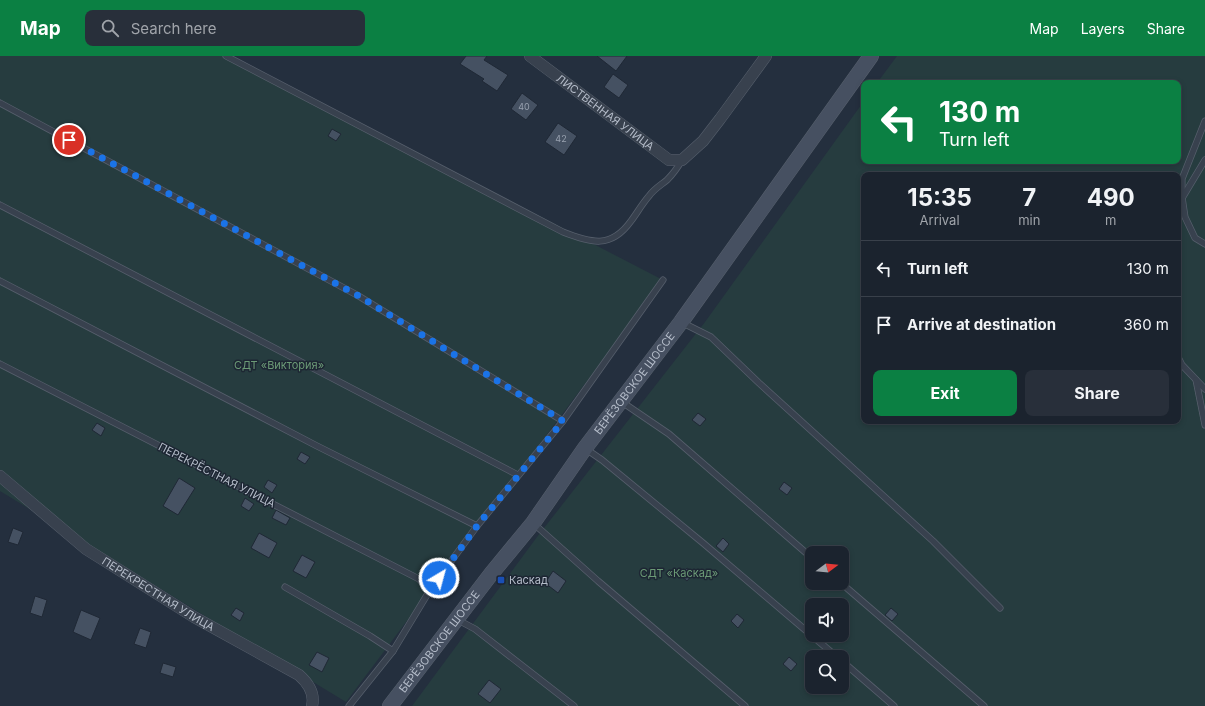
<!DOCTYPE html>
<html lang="en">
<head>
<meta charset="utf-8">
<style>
	body { margin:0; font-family:Inter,sans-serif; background:#282f3a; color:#f1f3f6; height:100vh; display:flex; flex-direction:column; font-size:15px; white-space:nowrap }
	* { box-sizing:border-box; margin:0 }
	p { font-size:13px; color:#a0a4aa }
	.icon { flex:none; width:22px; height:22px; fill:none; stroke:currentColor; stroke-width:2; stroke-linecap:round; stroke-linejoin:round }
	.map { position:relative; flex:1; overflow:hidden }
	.panel { position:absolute; left:861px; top:116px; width:320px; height:252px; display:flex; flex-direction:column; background:#1b232e; border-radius:8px; box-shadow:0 2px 6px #0003,0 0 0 1px #39404a }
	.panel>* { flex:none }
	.hud { position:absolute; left:861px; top:24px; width:320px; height:84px; border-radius:8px; box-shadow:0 2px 6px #0003,0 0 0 1px #39404a; background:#0b8043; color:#fff; overflow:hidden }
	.needle { width:26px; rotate:74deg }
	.tools { position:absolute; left:805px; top:490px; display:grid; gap:8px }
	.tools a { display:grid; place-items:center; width:44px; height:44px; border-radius:8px; background:#1b232e; box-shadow:0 2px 6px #0003,0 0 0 1px #39404a; font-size:20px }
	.pin { position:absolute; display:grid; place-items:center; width:34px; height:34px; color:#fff; margin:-17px; border:2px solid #fff; border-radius:50%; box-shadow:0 1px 4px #0007 }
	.me { position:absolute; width:44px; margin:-22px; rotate:37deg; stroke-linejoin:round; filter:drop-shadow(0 0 3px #0008) }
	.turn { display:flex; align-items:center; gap:14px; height:84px; padding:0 12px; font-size:18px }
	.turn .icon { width:52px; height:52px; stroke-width:2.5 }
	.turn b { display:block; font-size:28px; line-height:34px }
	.eta { display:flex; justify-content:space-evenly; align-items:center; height:68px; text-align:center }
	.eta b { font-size:24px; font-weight:700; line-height:28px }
	.action { display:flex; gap:8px; margin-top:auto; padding:8px 12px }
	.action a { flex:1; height:46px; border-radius:8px; background:#0b8043; color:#fff; font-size:16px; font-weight:700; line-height:46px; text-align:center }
	.action a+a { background:#282f3a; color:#f1f3f6 }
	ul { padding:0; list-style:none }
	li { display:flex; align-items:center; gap:12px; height:56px; padding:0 12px; border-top:1px solid #39404a }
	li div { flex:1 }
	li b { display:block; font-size:15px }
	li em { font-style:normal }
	header { display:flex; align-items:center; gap:24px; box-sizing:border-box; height:56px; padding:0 20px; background:#0b8043; color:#fff }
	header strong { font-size:19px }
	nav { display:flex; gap:22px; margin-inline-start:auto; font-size:14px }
	.search { width:280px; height:36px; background:#282f3a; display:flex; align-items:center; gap:10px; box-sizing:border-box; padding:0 14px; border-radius:8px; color:#a0a4aa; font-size:15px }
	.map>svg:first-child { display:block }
</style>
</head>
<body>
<header>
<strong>Map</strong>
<div class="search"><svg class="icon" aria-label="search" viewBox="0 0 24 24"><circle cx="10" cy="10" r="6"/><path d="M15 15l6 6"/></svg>Search here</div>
<nav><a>Map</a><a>Layers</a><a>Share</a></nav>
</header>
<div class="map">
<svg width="1205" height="650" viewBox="0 0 1205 650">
	<rect width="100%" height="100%" fill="#242f3e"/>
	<g fill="#263c3f" fill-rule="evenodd">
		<path d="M0,0H230L663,224L346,646L0,435Z"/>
		<path d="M897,0H1205V650H412L537,481L705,266L864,45V105H1178V27H877ZM864,119H1178V365H864ZM812,497H842V527H812ZM812,549H842V579H812ZM812,601H842V631H812Z"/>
	</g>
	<g fill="#455162" stroke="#1f2835">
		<path d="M466,0H487L484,4L508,19L497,35L482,25L484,23L460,8Z"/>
		<path d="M597,0H627L616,15Z"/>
		<path d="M613,18L628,29L619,42L604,31Z"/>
		<path d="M522,37L538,49L526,64L511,53Z"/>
		<path d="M558,67L577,80L564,99L545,86Z"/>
		<path d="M332,73L341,78L336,85L328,80Z"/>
		<path d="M698,357L706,363L700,370L692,364Z"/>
		<path d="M97,367L105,372L101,380L92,374Z"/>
		<path d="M301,396L310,401L305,408L297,403Z"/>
		<path d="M179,422L195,432L178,459L163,450Z"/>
		<path d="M268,424L277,429L272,437L264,431Z"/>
		<path d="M784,426L792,432L787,439L779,433Z"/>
		<path d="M245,442L254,448L249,455L241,450Z"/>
		<path d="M276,454L290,462L286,469L272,462Z"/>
		<path d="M13,472L23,476L18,489L8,486Z"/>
		<path d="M259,477L277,487L269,502L251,492Z"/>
		<path d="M723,482L729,488L723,496L716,490Z"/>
		<path d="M302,499L315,506L306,522L293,515Z"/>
		<path d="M687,512L694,517L687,525L680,519Z"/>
		<path d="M553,515L566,525L558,537L545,527Z"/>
		<path d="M35,540L47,544L42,561L30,557Z"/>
		<path d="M236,552L244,557L240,565L231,559Z"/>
		<path d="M891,552L898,558L892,565L885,559Z"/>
		<path d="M81,554L100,562L91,584L73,576Z"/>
		<path d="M737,558L744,564L738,572L731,565Z"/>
		<path d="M140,572L151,576L146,592L134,588Z"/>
		<path d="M317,596L329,602L322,616L309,609Z"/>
		<path d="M789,601L797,608L791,615L783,608Z"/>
		<path d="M163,607L176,611L173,621L160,617Z"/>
		<path d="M489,624L501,633L490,647L478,638Z"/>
	</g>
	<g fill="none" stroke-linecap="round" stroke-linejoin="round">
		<defs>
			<g id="lane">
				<path d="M226,0L563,176C591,187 611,193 631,165C637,157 642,148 649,140C654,133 661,129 667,124C673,118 678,111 682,104"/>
				<path d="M0,47L357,239L563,365"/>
				<path d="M1205,65L1182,123V141L1185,161L1195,182L1205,188"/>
				<path d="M0,149L516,418"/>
				<path d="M1178,149L1205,104"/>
				<path d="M0,225L317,390L477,470"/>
				<path d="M681,266L711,281L759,327L933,485L1000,552"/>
				<path d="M1178,301L1182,309L1205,333"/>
				<path d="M0,308L419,523L430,534"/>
				<path d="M1196,324L1205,369"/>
				<path d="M622,346L669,378L812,502"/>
				<path d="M586,393L602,404L703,487L837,601"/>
				<path d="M533,467L598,525L745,650"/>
				<path d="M841,527L984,650"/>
				<path d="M285,531L370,580L393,595"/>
				<path d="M458,564L475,573L574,650"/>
				<path d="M842,605L894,650"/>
				<path d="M349,650L393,595L430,534L477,470L563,365L663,224"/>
			</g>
			<g id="street">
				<path id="s1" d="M530,0L669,104H682L703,85L720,63L766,0"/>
				<path id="s2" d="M0,420L86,493L194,561L299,619C308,627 315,638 312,650"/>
			</g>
			<g id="secondary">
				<path id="s3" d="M390,650L491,518L533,467L585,392L681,266L871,0"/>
			</g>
		</defs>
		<use href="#lane" stroke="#565f6c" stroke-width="7"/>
		<use href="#street" stroke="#565f6c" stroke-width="12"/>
		<use href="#secondary" stroke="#565f6c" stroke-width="16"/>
		<use href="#lane" stroke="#38414e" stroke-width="5.5"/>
		<use href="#street" stroke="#38414e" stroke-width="11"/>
		<use href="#secondary" stroke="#465061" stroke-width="15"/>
	</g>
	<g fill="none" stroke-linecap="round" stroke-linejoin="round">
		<path stroke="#1a73e8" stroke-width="7" stroke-dasharray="0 12.6" d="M69,84L357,239L563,365L477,470L439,522"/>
	</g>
	<rect fill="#1a4fb4" stroke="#1d2633" stroke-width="1.5" x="497" y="520" width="8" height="8" rx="2"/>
	<g text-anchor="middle" stroke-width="3" stroke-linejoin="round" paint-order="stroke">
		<g font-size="9" fill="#98a1af">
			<text x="524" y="54">40</text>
			<text x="561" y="86">42</text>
		</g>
		<g font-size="11" fill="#b4bcc9" stroke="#1d2633">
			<text dy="4" stroke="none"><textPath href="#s1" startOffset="94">ЛИСТВЕННАЯ УЛИЦА</textPath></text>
			<text dy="4" stroke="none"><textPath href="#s3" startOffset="405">БЕРЁЗОВСКОЕ ШОССЕ</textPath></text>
			<text transform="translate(217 419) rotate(27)" y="4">ПЕРЕКРЁСТНАЯ УЛИЦА</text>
			<text dy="4" stroke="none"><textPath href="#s2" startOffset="198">ПЕРЕКРЕСТНАЯ УЛИЦА</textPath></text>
			<text dy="4" stroke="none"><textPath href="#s3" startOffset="81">БЕРЁЗОВСКОЕ ШОССЕ</textPath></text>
		</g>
		<g font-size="11" fill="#6b9a76" stroke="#1d2633">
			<text x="279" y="313">СДТ «Виктория»</text>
			<text x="679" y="521">СДТ «Каскад»</text>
		</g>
		<g font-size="11" fill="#b4bcc9" stroke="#1d2633" text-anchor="start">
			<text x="509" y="528">Каскад</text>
		</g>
	</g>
</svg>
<div class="tools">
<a><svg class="needle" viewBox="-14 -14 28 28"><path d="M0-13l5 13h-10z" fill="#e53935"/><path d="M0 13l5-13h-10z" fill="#a0a4aa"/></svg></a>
<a><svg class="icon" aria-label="sound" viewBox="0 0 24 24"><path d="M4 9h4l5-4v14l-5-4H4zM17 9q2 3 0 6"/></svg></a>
<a><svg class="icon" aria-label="search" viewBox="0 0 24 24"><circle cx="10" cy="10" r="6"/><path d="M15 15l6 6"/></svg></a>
</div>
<div class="pin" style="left:69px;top:84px;background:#d93025"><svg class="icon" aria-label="arrive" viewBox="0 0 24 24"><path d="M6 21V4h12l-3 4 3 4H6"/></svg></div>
<svg class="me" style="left:439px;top:522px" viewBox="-20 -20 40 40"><circle r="17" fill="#1a73e8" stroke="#fff" stroke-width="3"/><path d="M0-11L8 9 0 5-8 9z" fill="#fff"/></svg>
<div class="hud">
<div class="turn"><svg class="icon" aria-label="left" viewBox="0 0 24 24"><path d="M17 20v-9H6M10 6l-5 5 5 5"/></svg><div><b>130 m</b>Turn left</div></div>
</div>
<section class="panel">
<div class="eta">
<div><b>15:35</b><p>Arrival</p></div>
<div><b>7</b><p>min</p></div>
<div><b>490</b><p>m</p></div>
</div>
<ul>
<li><svg class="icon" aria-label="left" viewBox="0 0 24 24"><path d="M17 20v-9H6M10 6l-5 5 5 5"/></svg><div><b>Turn left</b></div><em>130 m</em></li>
<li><svg class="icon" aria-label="arrive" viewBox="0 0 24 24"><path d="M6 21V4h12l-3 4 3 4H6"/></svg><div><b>Arrive at destination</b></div><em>360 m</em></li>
</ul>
<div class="action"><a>Exit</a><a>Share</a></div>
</section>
</div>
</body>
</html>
